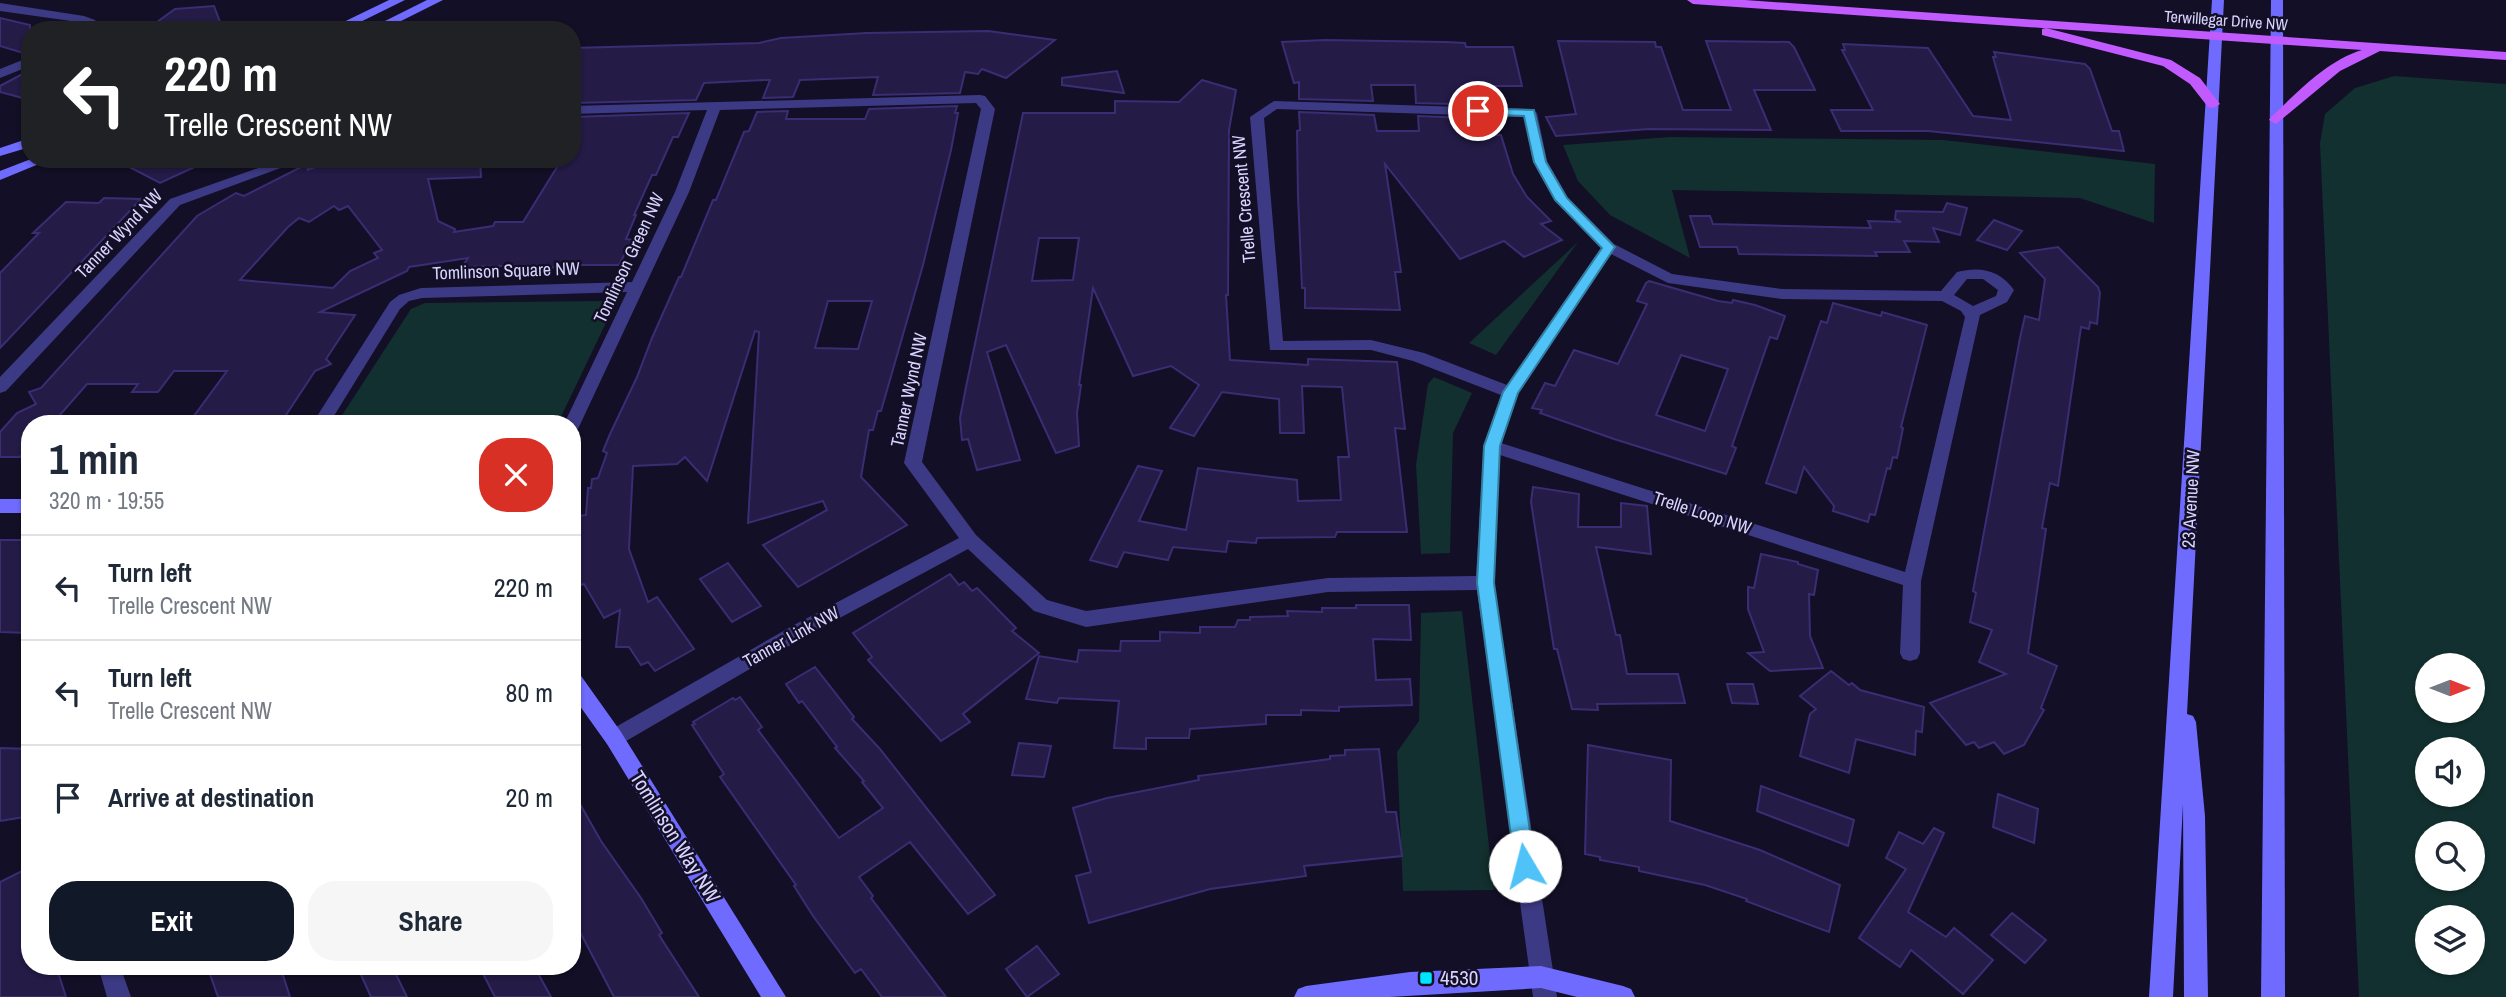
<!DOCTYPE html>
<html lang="en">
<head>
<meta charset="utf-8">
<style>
	body { margin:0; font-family:"Archivo Narrow",sans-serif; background:#f6f6f7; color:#1f2937; height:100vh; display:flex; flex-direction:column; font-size:26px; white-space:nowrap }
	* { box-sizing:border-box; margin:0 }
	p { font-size:23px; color:#747a83 }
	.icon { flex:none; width:38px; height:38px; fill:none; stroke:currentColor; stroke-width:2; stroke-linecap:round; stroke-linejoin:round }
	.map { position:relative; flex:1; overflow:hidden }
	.panel { position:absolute; left:21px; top:415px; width:560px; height:560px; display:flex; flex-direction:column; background:#fff; border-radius:28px; box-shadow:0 2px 5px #0004 }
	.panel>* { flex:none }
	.top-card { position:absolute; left:21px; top:21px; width:560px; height:147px; border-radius:28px; box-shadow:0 2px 5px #0004; background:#202124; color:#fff; overflow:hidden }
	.needle { width:46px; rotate:90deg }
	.controls { position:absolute; left:2415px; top:653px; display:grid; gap:14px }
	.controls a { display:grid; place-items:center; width:70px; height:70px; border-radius:50%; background:#fff; box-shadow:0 2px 5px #0004; font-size:35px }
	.pin { position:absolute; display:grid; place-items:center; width:60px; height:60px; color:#fff; margin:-30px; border:4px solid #fff; border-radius:50%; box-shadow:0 2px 7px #0007 }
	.me { position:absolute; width:77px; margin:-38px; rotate:352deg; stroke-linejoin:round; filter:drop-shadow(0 0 5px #0008) }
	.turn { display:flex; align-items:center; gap:24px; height:147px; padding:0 28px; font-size:32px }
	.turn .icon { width:91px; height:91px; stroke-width:2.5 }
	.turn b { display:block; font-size:49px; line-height:60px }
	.round { display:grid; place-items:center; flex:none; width:74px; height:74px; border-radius:28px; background:#f6f6f7 }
	.head { display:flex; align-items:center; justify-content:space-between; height:119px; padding:0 28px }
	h1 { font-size:42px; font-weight:800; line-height:52px }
	.button { display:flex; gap:14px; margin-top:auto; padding:14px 28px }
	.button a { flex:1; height:80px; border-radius:28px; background:#111827; color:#fff; font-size:28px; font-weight:800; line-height:80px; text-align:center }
	.button a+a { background:#f6f6f7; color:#1f2937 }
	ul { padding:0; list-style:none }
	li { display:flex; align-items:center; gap:21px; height:105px; padding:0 28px; border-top:2px solid #e0e1e3 }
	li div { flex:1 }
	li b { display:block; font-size:26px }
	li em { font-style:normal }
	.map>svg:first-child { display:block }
</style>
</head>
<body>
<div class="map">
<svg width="2506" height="997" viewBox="0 0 2506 997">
	<rect width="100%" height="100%" fill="#130f26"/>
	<g fill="#12302f" fill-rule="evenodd">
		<path d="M2394,76L2506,84V997H2359L2320,143L2325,114L2355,88ZM2473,665V710H2427V665ZM2473,749V794H2427V749ZM2473,833V878H2427V833ZM2473,917V962H2427V917Z"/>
		<path d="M1670,137L1943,140L2155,164L2154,223L2080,198L1672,190L1690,258L1610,215L1578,181L1563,145Z"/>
		<path d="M1578,242L1496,355L1469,343Z"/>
		<path d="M606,301L614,306L558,423H337L411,309L425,303Z"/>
		<path d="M1434,377L1472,393L1453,433L1450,553L1421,554L1416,465L1428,384Z"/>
		<path d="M1462,611L1494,890L1403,891L1397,752L1419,721L1421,613Z"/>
	</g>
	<g fill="#241b47" stroke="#3b2d73" stroke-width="2" fill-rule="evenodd">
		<path d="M214,6L223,30H146L175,9Z"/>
		<path d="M0,18L30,25V55L0,46Z"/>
		<path d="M988,31L1055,40L1006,78L982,69L978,74L965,72L960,93L873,95L878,77L800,80L793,97L763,98L770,80H764L704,83L696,100L572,103V48L759,43L781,38L867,33Z"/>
		<path d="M1325,40L1445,42L1465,43L1466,47H1513L1522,86H1487L1490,105L1416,103L1415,85H1371L1373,101L1299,99V82L1294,83L1282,42Z"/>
		<path d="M1558,41L1655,42L1656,47H1661L1683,110H1731L1706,41L1789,42L1794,47L1815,90H1754L1771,130L1649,129L1556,136L1546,117L1576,114Z"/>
		<path d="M1843,44L1928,48L1973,116L2011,120L1993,57H1996L1994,52L2085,64L2090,69L2112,131H2119L2124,151L1928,131H1841L1831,110H1873L1842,50H1845Z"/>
		<path d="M30,70V100L0,92V86Z"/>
		<path d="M1117,71L1124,93L1062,85V78Z"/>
		<path d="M1202,80L1236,90L1229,130L1228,295H1226L1230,360L1308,365V359L1397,362L1405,429L1395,428L1407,532H1337L1335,537L1257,538L1256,543L1228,541L1226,552L1173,547L1168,560L1124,552L1117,567L1090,560L1138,466L1162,471L1139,521L1186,530L1198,468L1297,480L1298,501L1341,500L1338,457H1349L1342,387L1302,386L1304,433H1280L1279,399L1222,392L1194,436L1170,428L1199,385L1171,366L1133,376L1093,288L1079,385H1081L1077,413L1079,446L1056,453L1006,345L987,352L1020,460L977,470L968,439L962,440L960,418L966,387L1023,113H1115V101L1179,102ZM1039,238H1079L1073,280L1032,281Z"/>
		<path d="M957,106L955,113H958L951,150L923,265L881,411H878L873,430H869L861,477L907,525L798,587L763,545L827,510L823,501L748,523L759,332L755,331L707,481L685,457L677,464L633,466L629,549L648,602L657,597L694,649L655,671L648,662L641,665L629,647H616L620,610L604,618L584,584L581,585L572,554L573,517L586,515L588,488H591L592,479L598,478L607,453L603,451L610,434L637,377L652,338L679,277H681L713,200H716L744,132L749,131L757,112L788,111L786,119H865L869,109ZM828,301H872L858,349L815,348Z"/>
		<path d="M1299,112L1374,115L1377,131H1419L1418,116L1493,119L1496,135H1501L1513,174L1527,197L1551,221L1541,224L1562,240L1524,257L1504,241L1460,259L1385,164L1401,272H1395L1400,310L1305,308V288H1302L1298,196L1297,131L1300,130Z"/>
		<path d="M689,113L678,137H673L656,175H652L634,215H636L626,239L632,240L619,265H577L576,268L539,267L540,265L462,267L468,258L409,267L407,271L320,312L355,315L326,359L331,364L315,371L280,424H188L227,371H174L158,392H132L138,384H87L52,424H30V445L20,457H0V432L17,413L36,404L29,392L41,388L197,216L236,193L244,196L307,164L308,170L333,159H480L481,177L428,179L438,221L455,229L454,232L493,226L495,222H523L562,159H572V117ZM334,206L339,210L348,206L382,250L374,253L378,258L350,271L333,288L240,280L288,227L299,218L309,222Z"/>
		<path d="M114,159H212L160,183Z"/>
		<path d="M104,198L141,199L0,348V273L39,233H33L66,202L99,203Z"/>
		<path d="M1947,203L1967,208L1960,235L1933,228L1939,242L1904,241L1910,252H1875L1877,256L1739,254L1737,247H1700L1690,216H1710L1713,224L1871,228L1868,221L1901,222L1895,219L1896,211L1943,212Z"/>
		<path d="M1994,220L2022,231L2007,250L1977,240Z"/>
		<path d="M2058,247L2098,287L2100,293L2097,324L2090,322L2089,329L2081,327L2058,486L2050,483L2042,528L2046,529L2028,653L2057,666L2041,708L2044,710L2024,745L2004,754L1994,742L1979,748L1974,742L1966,745L1930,703L2006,674L1979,662L1992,630L1970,622L1976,593L1973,591L2020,338L2025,316L2039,320L2045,279L2020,253Z"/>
		<path d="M1649,281L1718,301L1732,303L1733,300L1755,305L1785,316L1777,339L1770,337L1732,446L1736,448L1726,474L1614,439L1540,413L1542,410L1532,408L1545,383L1555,386L1574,350L1618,364L1647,304L1637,301L1646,283ZM1681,355L1728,369L1705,431L1656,415Z"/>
		<path d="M1833,303L1881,316L1882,312L1927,325L1901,427L1903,428L1897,458L1893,457L1890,469L1887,468L1875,515L1870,514L1868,522L1833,511L1834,506L1804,467L1796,493L1766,483L1821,321L1827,323Z"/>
		<path d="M1533,487L1579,494L1578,527H1621V503L1647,506L1651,554L1596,547L1616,635H1620L1627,674H1678L1685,703L1597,704L1598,710L1572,709L1557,649H1554L1531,502Z"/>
		<path d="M0,540H30V633L0,632Z"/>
		<path d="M1761,554L1798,562V564L1818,570L1814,595L1809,594L1810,636L1823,668L1770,671L1748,653L1764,652L1748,609V587L1754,588Z"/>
		<path d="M728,563L761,606L732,622L700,579Z"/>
		<path d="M950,574L959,585L964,582L972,591L977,588L1016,628L1012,631L1039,653L963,714L970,722L941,741L868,660L872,657L853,633Z"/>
		<path d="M1356,605H1409L1411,640L1373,639L1376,680L1410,679L1412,705L1339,707V711L1301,710V715H1266V724L1190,729L1189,738H1146V749L1114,748L1119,701L1059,698L1057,703L1026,699L1039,656L1077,662L1079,650L1120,651L1121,641H1160V632L1200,633V627H1235L1238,620H1250V617L1288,616L1287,611L1322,612V608H1356Z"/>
		<path d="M815,667L854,717L852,719L880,749L995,895L968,914L910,842L859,877L873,896L871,898L946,997H882L861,969L855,973L813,916L794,886L796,885L720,777L724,774L692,725L695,724L693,722L733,698L735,700L740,697L762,727L758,730L839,838L883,808L862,782L864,781L835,748L837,747L802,701L799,703L786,684Z"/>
		<path d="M1831,671L1849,685L1852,683L1860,690L1924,707L1922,732L1916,731L1915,755L1856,739L1849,773L1800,756L1810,714L1816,709L1800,696Z"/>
		<path d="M1727,684H1753L1758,704L1732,703Z"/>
		<path d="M1019,743L1051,746L1044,777L1012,775Z"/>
		<path d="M1588,745L1671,760L1670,821L1760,850L1840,885L1829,932L1746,901L1747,899L1705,885L1639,871V867L1600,860V857L1585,854Z"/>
		<path d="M0,748L30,749V806L24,817L0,821Z"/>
		<path d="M1379,749L1386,812H1396L1402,856L1304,866L1306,876L1210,889L1089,923L1076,876L1091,872L1073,808L1107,798L1199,780L1198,776L1330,759V756L1345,755V750Z"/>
		<path d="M1761,786L1854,820L1848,846L1757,811Z"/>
		<path d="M572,790L601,841L641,898L662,933L659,935L699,997H614L580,932L572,937Z"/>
		<path d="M1998,794L2038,809L2034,843L1993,827Z"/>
		<path d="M1934,828L1944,833L1908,912L1946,937L1954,928L1993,960L1963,994L1911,950L1900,967L1859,938L1906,869L1886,858L1899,832L1923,844Z"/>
		<path d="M24,870L30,897V966H56L66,997H0V882Z"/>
		<path d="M2012,913L2046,940L2025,963L1991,935Z"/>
		<path d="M1037,946L1059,974L1027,997L1006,969Z"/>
		<path d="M207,966H280L290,997H218Z"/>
		<path d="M357,966H392L407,997H371Z"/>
		<path d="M479,966H534L551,997H495Z"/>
	</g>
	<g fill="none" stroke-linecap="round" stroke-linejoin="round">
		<g fill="#3d3a85" fill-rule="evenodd">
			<path d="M0,3L84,16L95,20L100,30H88L86,25L78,22L0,11Z"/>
			<path d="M30,57V66L0,78V69Z"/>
			<path d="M980,95L985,96L995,109L922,462L976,535L1047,600L1086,611L1328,578L1476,576L1484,446L1501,395L1413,361L1371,350H1270L1250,117L1274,101L1530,109L1537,113L1547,161L1568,198L1614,244L1672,274L1782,289L1941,291L1957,272C1980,266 2000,270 2014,290L2007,302L1980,315L1921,581L1920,653L1917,659L1910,661L1903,659L1900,653L1903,585L1500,455L1494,583L1557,997H1533L1477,590L1328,592L1086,627L1034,611L968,549L808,635L621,744L614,747L607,744L604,738L607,732L794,625L959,538L904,463L981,109L976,103L720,110L689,192L578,429L572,431V424H564L627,292L422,298L409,301L400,309L329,424H312L390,302L399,295L421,288L632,282L675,192L707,110L572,114V106ZM1277,109L1524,117L1533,161L1555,200L1601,248L1507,385L1424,353L1371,340L1283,341L1264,118ZM1611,254L1668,283L1782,299L1942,301L1961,311L1965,317L1905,572L1501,443L1518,393ZM1967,279H1983L1998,290L1996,296L1973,306L1954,295Z"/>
			<path d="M284,159H305L180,205L6,391L0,393V377L170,199Z"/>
			<path d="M98,966H120L131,997H107Z"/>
		</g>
		<g fill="#6f6bff" fill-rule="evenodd">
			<path d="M389,0H405L344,30H327Z"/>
			<path d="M427,0H443L383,30H367Z"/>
			<path d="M2212,0H2224L2187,714L2193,716L2196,722L2205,816L2208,997H2184L2183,804L2173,997H2149Z"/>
			<path d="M2271,0H2283L2285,997H2261Z"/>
			<path d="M30,138V147L0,156V148Z"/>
			<path d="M31,159H51L0,180V171Z"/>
			<rect x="0" y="499" width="30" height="14"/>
			<path d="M572,671L579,673L621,732L786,997H761L607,744L572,695Z"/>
			<path d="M1541,966L1623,986L1631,989L1635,997H1577L1541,988L1390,997H1294L1298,989L1306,986L1410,972Z"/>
		</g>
		<g fill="#c25bff" fill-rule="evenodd">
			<path d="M1687,0H1745L2506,52V60L2380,51L2340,71L2276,124L2269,120L2271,117C2298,92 2326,61 2362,50L1693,4Z"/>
			<path d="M2046,28L2171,60L2200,78L2220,104L2213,108L2208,107L2190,84L2163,66L2042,35V29Z"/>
		</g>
	</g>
	<path fill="#4fc3f7" stroke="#337fa1" stroke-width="2" d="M1478,108L1534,110L1546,162L1567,198L1615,247L1518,393L1500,446L1494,583L1535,866L1532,872L1525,875L1518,872L1515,866L1477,583L1484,446L1503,392L1602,248L1555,200L1534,162L1524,116L1474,114L1472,111Z"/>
	<rect fill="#00e5ff" stroke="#130f26" stroke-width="2.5" x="1419" y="971" width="14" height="14" rx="3.5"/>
	<g text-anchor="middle" stroke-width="5" stroke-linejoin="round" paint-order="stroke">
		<g font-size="16" fill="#d9d4ff" stroke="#130f26">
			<text transform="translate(2226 20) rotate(4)" y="6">Terwillegar Drive NW</text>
		</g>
		<g font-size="18" fill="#d9d4ff" stroke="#130f26">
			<text transform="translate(1244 199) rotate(-95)" y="6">Trelle Crescent NW</text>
			<text transform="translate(119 234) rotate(-46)" y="6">Tanner Wynd NW</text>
			<text transform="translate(629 258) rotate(-65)" y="6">Tomlinson Green NW</text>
			<text transform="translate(506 271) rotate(-2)" y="6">Tomlinson Square NW</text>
			<text transform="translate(909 390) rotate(-78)" y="6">Tanner Wynd NW</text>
			<text transform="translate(2191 499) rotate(-87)" y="6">23 Avenue NW</text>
			<text transform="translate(1702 513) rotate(18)" y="6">Trelle Loop NW</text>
			<text transform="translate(791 637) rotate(-29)" y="6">Tanner Link NW</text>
		</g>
		<g font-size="21" fill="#d9d4ff" stroke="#130f26">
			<text transform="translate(675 837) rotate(58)" y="7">Tomlinson Way NW</text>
		</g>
		<g font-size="21" fill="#d9d4ff" stroke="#130f26" text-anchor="start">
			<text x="1440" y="985">4530</text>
		</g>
	</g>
</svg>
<div class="controls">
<a><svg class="needle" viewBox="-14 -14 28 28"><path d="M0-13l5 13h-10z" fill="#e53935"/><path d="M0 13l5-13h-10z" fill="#747a83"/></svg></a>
<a><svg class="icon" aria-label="sound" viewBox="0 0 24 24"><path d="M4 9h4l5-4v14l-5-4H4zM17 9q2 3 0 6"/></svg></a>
<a><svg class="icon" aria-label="search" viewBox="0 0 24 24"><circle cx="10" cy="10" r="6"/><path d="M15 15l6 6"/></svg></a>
<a><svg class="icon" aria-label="layers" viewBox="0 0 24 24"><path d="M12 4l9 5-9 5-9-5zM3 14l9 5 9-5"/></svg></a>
</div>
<div class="pin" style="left:1478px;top:111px;background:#d93025"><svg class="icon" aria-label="arrive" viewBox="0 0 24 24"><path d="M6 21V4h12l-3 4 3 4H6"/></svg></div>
<svg class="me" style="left:1525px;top:866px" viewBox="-20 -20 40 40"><circle r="19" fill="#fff"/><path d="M0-13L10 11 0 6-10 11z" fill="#4fc3f7"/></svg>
<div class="top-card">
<div class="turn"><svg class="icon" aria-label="left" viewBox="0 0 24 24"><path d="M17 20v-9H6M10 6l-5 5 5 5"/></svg><div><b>220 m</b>Trelle Crescent NW</div></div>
</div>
<section class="panel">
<div class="head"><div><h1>1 min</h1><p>320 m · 19:55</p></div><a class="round" style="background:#d93025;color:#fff"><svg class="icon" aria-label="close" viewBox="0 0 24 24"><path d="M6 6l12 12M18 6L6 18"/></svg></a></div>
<ul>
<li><svg class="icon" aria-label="left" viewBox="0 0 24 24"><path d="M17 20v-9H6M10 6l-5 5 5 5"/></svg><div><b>Turn left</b><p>Trelle Crescent NW</p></div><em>220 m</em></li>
<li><svg class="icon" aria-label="left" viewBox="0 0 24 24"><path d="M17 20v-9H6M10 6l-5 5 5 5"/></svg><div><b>Turn left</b><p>Trelle Crescent NW</p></div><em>80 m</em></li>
<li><svg class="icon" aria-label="arrive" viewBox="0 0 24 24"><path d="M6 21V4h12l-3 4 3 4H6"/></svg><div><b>Arrive at destination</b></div><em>20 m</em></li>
</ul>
<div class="button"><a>Exit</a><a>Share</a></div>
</section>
</div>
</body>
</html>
